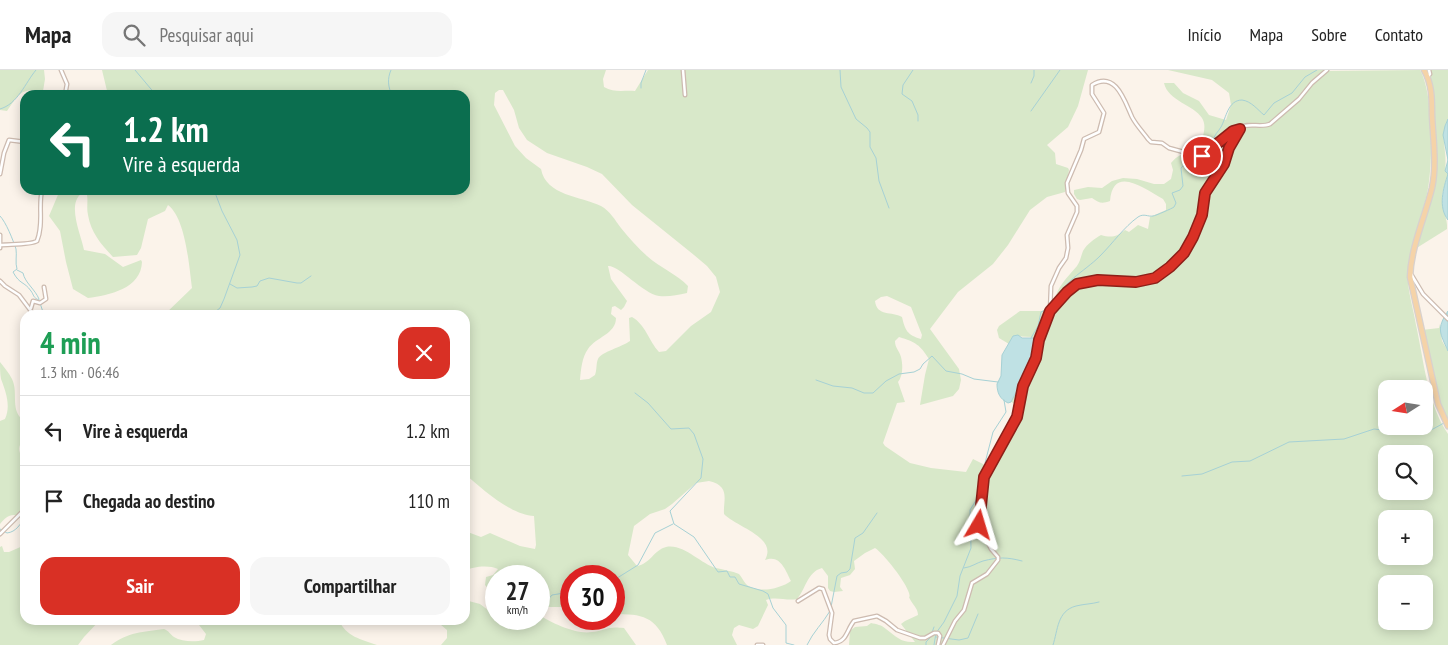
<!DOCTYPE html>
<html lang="pt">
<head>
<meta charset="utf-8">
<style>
	body { margin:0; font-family:"PT Sans Narrow",sans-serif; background:#f6f6f6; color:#222; height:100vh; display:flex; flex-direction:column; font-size:19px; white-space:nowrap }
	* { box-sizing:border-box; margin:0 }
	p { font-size:16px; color:#767676 }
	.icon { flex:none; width:28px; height:28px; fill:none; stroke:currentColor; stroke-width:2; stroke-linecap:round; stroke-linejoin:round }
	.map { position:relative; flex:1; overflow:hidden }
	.sheet { position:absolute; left:20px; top:240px; width:450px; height:315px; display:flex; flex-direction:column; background:#fff; border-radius:15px; box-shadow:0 2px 12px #0003 }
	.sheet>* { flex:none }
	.banner { position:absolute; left:20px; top:20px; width:450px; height:105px; border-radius:15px; box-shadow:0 2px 12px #0003; background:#0b6e4f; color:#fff; overflow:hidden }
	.needle { width:32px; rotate:258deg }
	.tools { position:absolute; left:1378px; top:310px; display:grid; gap:10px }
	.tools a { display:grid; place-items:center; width:55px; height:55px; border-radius:10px; background:#fff; box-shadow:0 2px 12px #0003; font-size:25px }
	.speed { position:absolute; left:485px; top:495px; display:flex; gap:10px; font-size:25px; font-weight:700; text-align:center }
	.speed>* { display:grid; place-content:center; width:65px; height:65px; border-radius:50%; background:#fff; box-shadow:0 2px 12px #0003; line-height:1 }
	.speed small { font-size:12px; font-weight:400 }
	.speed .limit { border:8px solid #d22; background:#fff; color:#111 }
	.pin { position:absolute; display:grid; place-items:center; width:42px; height:42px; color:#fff; margin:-21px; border:2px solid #fff; border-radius:50%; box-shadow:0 1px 5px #0007 }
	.me { position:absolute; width:55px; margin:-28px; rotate:7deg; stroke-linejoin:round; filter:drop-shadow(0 0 4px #0008) }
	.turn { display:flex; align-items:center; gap:18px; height:105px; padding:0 20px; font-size:22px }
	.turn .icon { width:65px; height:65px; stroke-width:2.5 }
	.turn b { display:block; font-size:35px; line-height:42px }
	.round { display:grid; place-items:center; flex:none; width:52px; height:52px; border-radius:15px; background:#f6f6f6 }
	.summary { display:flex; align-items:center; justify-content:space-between; height:85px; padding:0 20px }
	h1 { font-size:30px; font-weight:800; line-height:38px; color:#1e9e55 }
	.button { display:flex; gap:10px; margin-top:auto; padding:10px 20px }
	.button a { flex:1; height:58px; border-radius:15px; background:#d93025; color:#fff; font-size:20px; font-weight:800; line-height:58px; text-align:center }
	.button a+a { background:#f6f6f6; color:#222 }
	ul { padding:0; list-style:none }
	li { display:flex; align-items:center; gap:15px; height:70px; padding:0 20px; border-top:1px solid #e0e0e0 }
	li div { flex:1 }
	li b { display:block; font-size:19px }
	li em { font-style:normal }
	header { display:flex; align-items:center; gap:30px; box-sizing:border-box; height:70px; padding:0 25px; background:#fff; border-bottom:1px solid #e0e0e0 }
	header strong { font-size:24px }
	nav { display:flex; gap:28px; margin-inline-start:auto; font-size:18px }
	.search { width:350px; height:45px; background:#f6f6f6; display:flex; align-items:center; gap:12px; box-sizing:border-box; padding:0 18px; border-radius:15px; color:#767676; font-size:19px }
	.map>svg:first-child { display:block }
</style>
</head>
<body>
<header>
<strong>Mapa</strong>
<div class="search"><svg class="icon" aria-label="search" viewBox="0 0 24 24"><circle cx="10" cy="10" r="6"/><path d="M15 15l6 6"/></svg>Pesquisar aqui</div>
<nav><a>Início</a><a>Mapa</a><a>Sobre</a><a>Contato</a></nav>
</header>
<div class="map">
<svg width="1448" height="575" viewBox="0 0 1448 575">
	<rect width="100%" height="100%" fill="#fbf3ea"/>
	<g fill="#d8e8c9" fill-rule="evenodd">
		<path d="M0,0H44L45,9L43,21C21,18 19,23 7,41L0,40Z"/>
		<path d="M102,0H606L603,9L604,17C614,23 624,20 635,21L648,0H1088L1078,36L1068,57L1047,75L1055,83L1056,94L1068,98L1069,100L1065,122L1047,127L1030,140L1008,175L993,194L958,222L930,259L959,299L961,310L959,319L953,326L920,335L925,305L929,289C920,275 916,272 899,267L895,271C895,278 899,280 901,287C903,295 903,306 898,312L905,332L897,333L883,373L885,376L910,393L931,398L966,402L973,389L987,396L1005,368L1018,335L1011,332L1026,302L1036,274L1032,267L1013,266L1009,274L999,268L997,260L999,256L1020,241H1042L1054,233C1057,216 1067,208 1077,196C1080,192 1081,186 1083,181C1087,174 1094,169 1101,165C1111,168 1117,167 1125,160L1129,162L1138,155L1148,159L1150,147L1166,140V134L1163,129C1145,119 1113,94 1110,131C1102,134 1099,133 1092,128L1080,130L1077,129L1074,124V120L1088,117L1102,118L1112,111L1123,108L1137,109L1154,114H1164L1171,109L1173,100L1171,93C1185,76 1192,89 1206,82C1205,78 1202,71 1203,67C1204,60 1206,55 1202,48C1194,35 1168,31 1164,13H1174L1183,23L1199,31L1209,45L1226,50L1231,35L1229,23L1212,10L1168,0H1325V1L1420,0C1434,24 1433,96 1427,124C1421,149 1411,172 1408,198C1406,217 1413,236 1416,255C1424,291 1427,333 1448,364V575H849L850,561L855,557L867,556L871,553C876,554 882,555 886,559C897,567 901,573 915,572L901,554L905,551L918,545C918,539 914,536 911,531C907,524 911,530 909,523C906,512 884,484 875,478L865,483L854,491L855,499L850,505L841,508L840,517L843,521L834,522L830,521L828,518V506L822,498C807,502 806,519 797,529C786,531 776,526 766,530L768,535L758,556L753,559L739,555L734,558L732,565L737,575H667C656,546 642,544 614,544V506H571V537H539V506H496V527L485,515L486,507L493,505L498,499C490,495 473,496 465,501V461L481,467L490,463L520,476L535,479L536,475L534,446C511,445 482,419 465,404V245H164L192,218C189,196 186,149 168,135L165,141L148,149L141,178L137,185L113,187C101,174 91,163 88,145C86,137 89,129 86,121C64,129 81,164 84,180L105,184L123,197L141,190L142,192C141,219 109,225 88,228L73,219L66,192L60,161L49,146L60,120H465V25H108ZM499,20H503L514,40L519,58L527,70L547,83L587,97L602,104L632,135L694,185L707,196L716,207L720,222L711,242L691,256L666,281L659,282C649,271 645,254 632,247L629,248L630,271C622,277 601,282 598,289C596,293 597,300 595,305L589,309L580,310C581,299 582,287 588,279C596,267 616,264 616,248L611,244L612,237L615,236L621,240L624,237L627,231L611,209L608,196C619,195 642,223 659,226C669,227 677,225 687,223L688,216C677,204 660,198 647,186C638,178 629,168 621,158C615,150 610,141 601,136C581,126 546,126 541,99L526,88L515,76L494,35L495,23ZM887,226L911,237L922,265L921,269C907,265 905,260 902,247C892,241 877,247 875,231L881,227ZM1386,319H1424V356H1386ZM1386,384H1424V421H1386ZM709,411C731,416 723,430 724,444C736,457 778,467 765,490C780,484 785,499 791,511C780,519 757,524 746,514C743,511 742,507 739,504C732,501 724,500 716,498C701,494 683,473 666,477C654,480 650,494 637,496L628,485L634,456L650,444L665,439L672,434L696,413ZM1386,449H1424V486H1386ZM1386,514H1424V551H1386Z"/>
		<path d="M1425,0H1448V49C1439,67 1448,81 1445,101L1448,104C1446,111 1442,122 1442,128C1442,140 1448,149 1447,159L1415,179L1431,125L1434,45V33Z"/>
		<path d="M1440,254L1442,271L1448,281V353L1438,331L1422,260L1439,258Z"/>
		<path d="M0,292C4,297 9,303 12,309C19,323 9,342 25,351V369C20,373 18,377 20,383L25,387V455L19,446C10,443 6,447 0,454V351L5,349C11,336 6,322 1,309C0,304 0,297 0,292Z"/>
		<path d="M25,475V550H100L84,567L78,575H0V477L2,476L4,482H9Z"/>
		<path d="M465,530L480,534L496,546V549H539V545C552,553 577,565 592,562C607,560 607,556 624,558L636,575H441L447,568V560L435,550H465Z"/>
		<path d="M186,550H339C346,567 361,569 377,575H111C128,562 143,562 164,559C169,561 170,564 174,567C182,572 195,572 204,570L206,564L199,555Z"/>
	</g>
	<g fill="#bfe1e4" stroke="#a6d1d5">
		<path d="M1448,49V150C1438,137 1443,119 1448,104L1445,101L1448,90L1443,65L1445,56Z"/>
		<path d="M1448,241V281C1440,263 1436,259 1448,241Z"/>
		<path d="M1018,265L1022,268H1035C1039,282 1018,318 1011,332L1008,333C1000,329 997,323 997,314L1001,306L1002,285L1013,266Z"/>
	</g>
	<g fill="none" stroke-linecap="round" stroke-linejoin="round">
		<g stroke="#a6d1d5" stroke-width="1">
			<path d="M135,0L156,25"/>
			<path d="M391,0C387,9 388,17 392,25"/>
			<path d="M840,0L841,17L856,49L867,58L870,62V77L876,88L879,111L889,138"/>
			<path d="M913,0L903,15L902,24L912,31L918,45V51"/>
			<path d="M1031,13L1034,6V0"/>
			<path d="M641,18V13L646,0"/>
			<path d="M0,39C18,34 25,13 36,0"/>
			<path d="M1031,41L1060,0"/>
			<path d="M0,146C6,152 13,170 16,179C17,185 15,193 17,199L13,202C20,215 24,211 31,221C34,225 33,228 39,230"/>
			<path d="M17,200L23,203C25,213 35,219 39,229"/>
			<path d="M230,214L237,218L252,217L257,216L260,211L269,208L297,213H301L311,206"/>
			<path d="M40,233L44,245"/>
			<path d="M1053,236C1060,213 1084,202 1100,186C1113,173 1124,157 1138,147C1144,143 1148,147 1153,146C1155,146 1173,138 1174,137L1176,133L1172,123L1180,120L1183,116L1181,98C1190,87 1206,102 1215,82C1215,78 1212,74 1213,71C1214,65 1218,62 1221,57C1226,48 1228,30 1242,30C1251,31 1258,40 1264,45L1274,33L1292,23L1305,7L1317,0"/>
			<path d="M211,245L220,238L224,229L240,185L237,170L222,141L214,120"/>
			<path d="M1031,268L1038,256L1041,242L1050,238"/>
			<path d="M816,310L833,316L852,318L864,323H873L886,311L899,304L914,302L920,299L923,294L932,286L946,301L962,304L974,309L998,312"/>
			<path d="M635,323L648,333L671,359L689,358L694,364L703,389L701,408L670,441L674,454L694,467L718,502L727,501L730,507H735L739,514L763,521L768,524L773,538L786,555V573L794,575"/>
			<path d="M985,393L993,362L1006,342L1004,330"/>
			<path d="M1182,406L1202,404L1232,392L1250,391L1289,372L1344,369L1374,359L1418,364L1433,359L1444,353"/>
			<path d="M0,459L7,463C16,462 21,454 25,446"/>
			<path d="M964,498C972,497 976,493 983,491C998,487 1007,487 1022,491"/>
			<path d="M614,510L638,495L655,463L673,454"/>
			<path d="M539,535L546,532L552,525L564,523L571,517"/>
			<path d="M831,537L837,506L841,503L847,502L850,499L855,468L863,463L877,443"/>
			<path d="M936,567L959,570L968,568L978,544"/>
			<path d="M807,575C813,562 823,553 830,541"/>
			<path d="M926,575V572L930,568L934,557"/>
			<path d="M934,575L936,563L944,552L957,526L960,506L971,478L970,440L978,427L979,411"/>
			<path d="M1053,575C1058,560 1057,541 1076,536C1084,534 1092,534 1099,532"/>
		</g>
		<defs>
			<g id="minor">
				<path d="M61,0L67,14L65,25"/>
				<path d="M683,0L685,25"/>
				<path d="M1427,7L1430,4L1429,0"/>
				<path d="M0,104L4,83L9,70L25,72"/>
				<path d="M0,165V178"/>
				<path d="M0,175C10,174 31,175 37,171C44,154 38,137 42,120"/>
				<path d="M1411,204L1423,224L1448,249"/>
				<path d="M0,211L5,216L19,225L34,245"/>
				<path d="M31,238L33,231L40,233L46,229L44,217"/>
				<path d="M1051,240C1059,231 1067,219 1078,214C1095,206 1113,211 1131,212C1150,214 1165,203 1177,190C1189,178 1199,160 1202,143C1203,136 1203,128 1206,121C1210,110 1220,103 1225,93C1230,82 1231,67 1240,58C1247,52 1261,58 1270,54L1299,29L1312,13L1327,0"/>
				<path d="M0,464L25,439"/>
				<path d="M798,531L819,518L823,519L832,543L829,565L830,569L834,573C847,572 847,559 854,551L877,546L886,551L897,560L920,568H925L934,563H938L940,566L938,575"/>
				<path d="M757,575H763"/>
				<path d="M943,575L955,551L964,540L972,513L987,504L998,490V487L991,479L979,455L984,407L1017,347L1023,316L1036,288L1039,270L1050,241L1051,216L1059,198L1066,188L1068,178L1067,165L1077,142V136L1068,123L1067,113L1081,80L1084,69L1099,62L1104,43L1092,24V15C1116,0 1125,32 1132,47C1136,55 1143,62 1148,69L1151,72L1162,73L1169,78L1202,87L1234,60L1240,59"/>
			</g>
			<path id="primary" d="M1424,0C1432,14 1432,29 1432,45C1433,68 1437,94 1432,118C1425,147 1411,177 1410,207L1438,334L1448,356"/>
		</defs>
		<use href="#minor" stroke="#cdbbb0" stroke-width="5"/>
		<use href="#primary" stroke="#d8d1ce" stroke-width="7"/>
		<use href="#minor" stroke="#fff" stroke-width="2.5"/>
		<use href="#primary" stroke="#f5d3a8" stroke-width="4.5"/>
	</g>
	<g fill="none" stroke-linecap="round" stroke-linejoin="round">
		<defs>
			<path id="route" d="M979,455L984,407L1017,347L1023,316L1036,288L1039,270L1050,241L1067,222L1077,214L1098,210L1136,212L1155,208L1170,197L1184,183L1193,167L1202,145L1205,123L1224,94L1229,78L1240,59L1233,61L1202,86"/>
		</defs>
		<use href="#route" stroke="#8d1f18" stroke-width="12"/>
		<use href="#route" stroke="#d93025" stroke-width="9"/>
	</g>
</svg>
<div class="tools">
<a><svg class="needle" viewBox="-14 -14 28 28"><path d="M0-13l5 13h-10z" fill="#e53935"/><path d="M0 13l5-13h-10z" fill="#767676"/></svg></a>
<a><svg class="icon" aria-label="search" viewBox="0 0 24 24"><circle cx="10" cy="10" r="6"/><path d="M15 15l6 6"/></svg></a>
<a>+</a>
<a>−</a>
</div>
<div class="speed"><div>27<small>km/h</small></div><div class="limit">30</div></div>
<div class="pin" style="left:1202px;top:86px;background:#d93025"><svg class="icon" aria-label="arrive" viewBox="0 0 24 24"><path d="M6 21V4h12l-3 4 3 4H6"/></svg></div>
<svg class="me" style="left:979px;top:455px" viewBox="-20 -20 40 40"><path d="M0-17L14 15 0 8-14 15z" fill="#d93025" stroke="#fff" stroke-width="4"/></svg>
<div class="banner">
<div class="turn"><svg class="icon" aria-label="left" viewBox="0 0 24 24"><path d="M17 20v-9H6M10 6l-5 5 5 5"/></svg><div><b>1.2 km</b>Vire à esquerda</div></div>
</div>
<section class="sheet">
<div class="summary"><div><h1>4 min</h1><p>1.3 km · 06:46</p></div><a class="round" style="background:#d93025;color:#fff"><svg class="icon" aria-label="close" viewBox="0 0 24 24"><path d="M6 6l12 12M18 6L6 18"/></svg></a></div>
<ul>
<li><svg class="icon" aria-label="left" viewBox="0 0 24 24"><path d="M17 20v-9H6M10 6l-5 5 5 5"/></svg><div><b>Vire à esquerda</b></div><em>1.2 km</em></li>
<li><svg class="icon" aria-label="arrive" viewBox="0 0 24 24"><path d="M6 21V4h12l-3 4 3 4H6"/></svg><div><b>Chegada ao destino</b></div><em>110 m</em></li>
</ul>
<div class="button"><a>Sair</a><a>Compartilhar</a></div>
</section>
</div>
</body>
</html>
